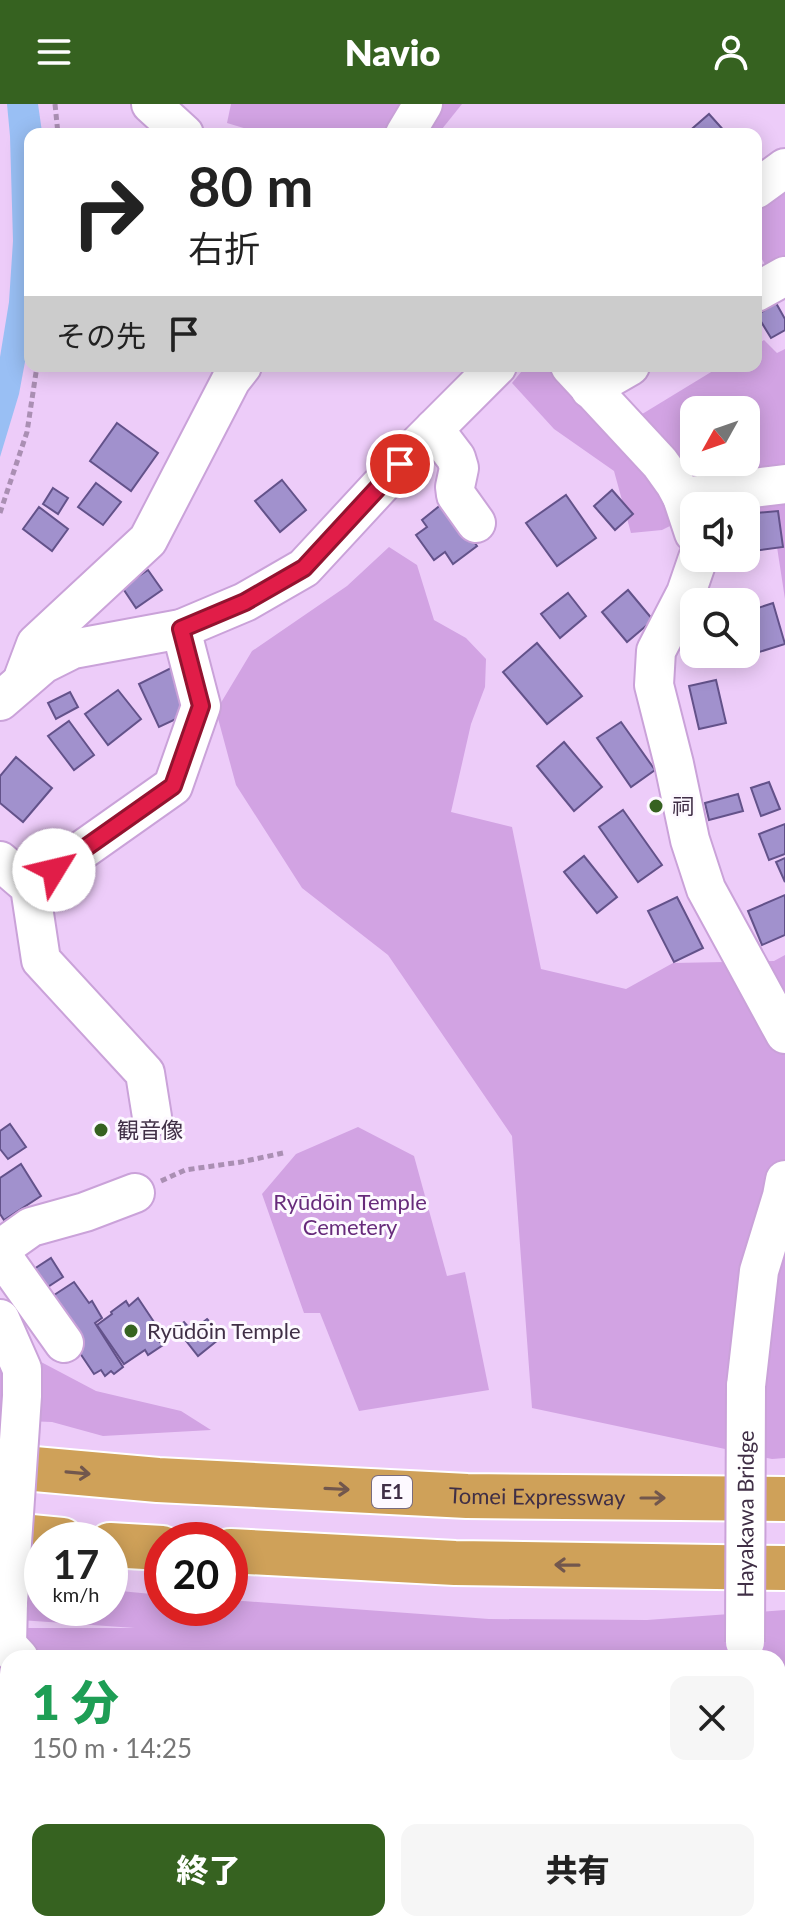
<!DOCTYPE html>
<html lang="ja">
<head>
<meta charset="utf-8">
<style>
	body { margin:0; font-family:Lato,"Noto Sans JP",sans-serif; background:#f6f6f6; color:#222; height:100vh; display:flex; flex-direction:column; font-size:30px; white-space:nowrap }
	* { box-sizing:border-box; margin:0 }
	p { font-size:26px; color:#767676 }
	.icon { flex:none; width:44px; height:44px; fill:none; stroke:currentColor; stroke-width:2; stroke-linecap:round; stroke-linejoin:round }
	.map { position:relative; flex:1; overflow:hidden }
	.sheet { position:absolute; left:0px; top:1546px; width:786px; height:282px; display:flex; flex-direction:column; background:#fff; border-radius:24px 24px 0 0; box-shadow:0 4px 20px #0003 }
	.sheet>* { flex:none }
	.hud { position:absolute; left:24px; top:24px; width:738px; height:244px; border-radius:16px; box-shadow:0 4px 20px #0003; background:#fff; color:#222; overflow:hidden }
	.needle { width:52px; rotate:230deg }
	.controls { position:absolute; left:680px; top:292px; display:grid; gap:16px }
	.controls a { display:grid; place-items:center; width:80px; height:80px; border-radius:16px; background:#fff; box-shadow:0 4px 20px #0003; font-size:40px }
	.speed { position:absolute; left:24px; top:1418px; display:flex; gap:16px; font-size:40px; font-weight:700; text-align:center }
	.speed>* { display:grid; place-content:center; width:104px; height:104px; border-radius:50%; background:#fff; box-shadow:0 4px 20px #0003; line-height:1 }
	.speed small { font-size:20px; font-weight:400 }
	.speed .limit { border:12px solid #d22; background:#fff; color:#111 }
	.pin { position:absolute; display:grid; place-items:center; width:68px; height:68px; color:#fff; margin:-34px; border:4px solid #fff; border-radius:50%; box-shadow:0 2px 8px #0007 }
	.me { position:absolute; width:88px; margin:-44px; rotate:54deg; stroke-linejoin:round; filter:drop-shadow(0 0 6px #0008) }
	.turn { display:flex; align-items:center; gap:28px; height:168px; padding:0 32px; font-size:36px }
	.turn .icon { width:104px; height:104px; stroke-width:2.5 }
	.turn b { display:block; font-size:56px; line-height:68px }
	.then { display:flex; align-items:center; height:76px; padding:0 32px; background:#0003; gap:16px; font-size:30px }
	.round { display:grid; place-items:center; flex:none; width:84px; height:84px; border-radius:16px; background:#f6f6f6 }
	.head { display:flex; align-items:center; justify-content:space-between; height:136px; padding:0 32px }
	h1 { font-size:48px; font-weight:800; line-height:60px; color:#1e9e55 }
	.primary-button { display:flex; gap:16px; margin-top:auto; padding:16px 32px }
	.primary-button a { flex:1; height:92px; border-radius:16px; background:#366220; color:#fff; font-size:32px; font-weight:800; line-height:92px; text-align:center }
	.primary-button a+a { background:#f6f6f6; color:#222 }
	header { display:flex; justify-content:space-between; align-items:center; height:104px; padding:0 32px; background:#366220; color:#fff; font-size:36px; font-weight:800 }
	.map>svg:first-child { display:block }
</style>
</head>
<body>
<header><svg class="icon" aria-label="menu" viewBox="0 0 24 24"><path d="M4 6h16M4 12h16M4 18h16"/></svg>Navio<svg class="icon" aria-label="person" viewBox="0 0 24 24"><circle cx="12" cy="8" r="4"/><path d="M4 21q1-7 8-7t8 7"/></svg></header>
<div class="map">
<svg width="785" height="1827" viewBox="0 0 785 1827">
	<rect width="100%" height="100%" fill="#edccf9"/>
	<g fill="#d2a3e3" fill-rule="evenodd">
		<path d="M231,0H462L438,30H263L227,19Z"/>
		<path d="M785,83V195L756,145V102Z"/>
		<path d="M764,236L777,249L785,245V495L775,430L746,409V402L694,410L662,426L631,429L614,367L554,325L512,279L526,262H582L634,315L721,262H756V241ZM694,306H746V358H694Z"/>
		<path d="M389,443L417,461L434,516L466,534L486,555L485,583L471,620L451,708L512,723L541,865L626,885L673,859L774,857L785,851V1354L772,1355L532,1304L512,1032L388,851L302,784L236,681L216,607L252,547L347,482Z"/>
		<path d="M358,1023L414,1052L447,1172L465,1168L489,1286L359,1307L320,1209H304L262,1090L296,1050Z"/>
		<path d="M0,1229L7,1240L96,1287L181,1307L211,1326L103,1332L52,1318L0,1316Z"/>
		<path d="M110,1486L162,1491V1504H230V1496L489,1515L647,1516L785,1506V1753L778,1750V1554H8V1820H119L109,1827H0V1524H135L20,1516L0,1490H42V1504H110Z"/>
		<path d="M371,1820H443L446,1827H374Z"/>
	</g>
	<path fill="#99bff4" d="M7,0H38L42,28V30H30V231L19,290L0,353V253L9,198L13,137L10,32Z"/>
	<g fill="#a191cd" stroke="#63528a" stroke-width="2">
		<path d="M709,10L727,30H686Z"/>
		<path d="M776,199L785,215V226L771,234L757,211Z"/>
		<path d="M117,319L158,349L131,387L90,357Z"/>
		<path d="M282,376L306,406L280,428L255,397Z"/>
		<path d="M96,379L121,398L103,421L78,403Z"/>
		<path d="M53,384L68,394L58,410L43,400Z"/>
		<path d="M612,386L633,410L615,426L594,402Z"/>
		<path d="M566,391L596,434L557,462L526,419Z"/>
		<path d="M443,399L455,412L477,442L453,460L445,448L434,456L416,431L427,423L422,416Z"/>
		<path d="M39,403L68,425L52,447L23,425Z"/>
		<path d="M778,407L783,443L746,448V410Z"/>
		<path d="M148,466L162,486L136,504L122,483Z"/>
		<path d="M628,486L653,516L627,538L602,508Z"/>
		<path d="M568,489L586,512L560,534L541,510Z"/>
		<path d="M773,499L785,540L743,553L742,550H746V508Z"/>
		<path d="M537,539L582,592L547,620L503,568Z"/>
		<path d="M173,563L193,607L159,623L139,580Z"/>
		<path d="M716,576L726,619L699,625L689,582Z"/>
		<path d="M118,586L141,615L108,641L85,610Z"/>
		<path d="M70,588L78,603L56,615L48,599Z"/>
		<path d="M69,617L94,651L74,666L48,632Z"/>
		<path d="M621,618L655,666L631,683L597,634Z"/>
		<path d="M564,638L602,683L574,707L537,662Z"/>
		<path d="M16,653L52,684L23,718L0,699V672Z"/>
		<path d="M769,678L780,705L761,712L751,684Z"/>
		<path d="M738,690L743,707L709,716L705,699Z"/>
		<path d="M623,706L662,761L638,778L599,723Z"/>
		<path d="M785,720V750L769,756L759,730Z"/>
		<path d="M584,752L617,793L597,809L564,768Z"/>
		<path d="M785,754V778L776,758Z"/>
		<path d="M785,791V831L762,841L748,807Z"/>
		<path d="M677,793L703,844L674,858L648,807Z"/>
		<path d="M10,1020L26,1043L8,1055L0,1045V1027Z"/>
		<path d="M21,1060L41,1092L4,1116L0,1110V1074Z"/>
		<path d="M51,1154L63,1173L43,1186L31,1167Z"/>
		<path d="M74,1178L89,1199L92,1197L102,1214L95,1219L123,1263L114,1270L111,1267L105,1272L101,1266L94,1270L45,1197Z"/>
		<path d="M138,1194L164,1233L159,1237L163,1241L148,1251L145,1246L124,1260L97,1221L112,1210L111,1208L126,1197L129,1202Z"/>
		<path d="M207,1215L223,1232L198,1252L176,1224L184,1218L192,1227Z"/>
		<path d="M461,1820H504L497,1824L499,1827H464Z"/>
		<path d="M744,1820H772L776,1824L772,1827H735Z"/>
	</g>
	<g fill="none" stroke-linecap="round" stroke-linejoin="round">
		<defs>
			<g id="minor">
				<path d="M151,0L184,30"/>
				<path d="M405,30L423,0"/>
				<path d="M756,85L785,64"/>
				<path d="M756,188L785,172"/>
				<path d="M570,262L660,359L675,380L682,393L694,429"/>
				<path d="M590,285L630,262"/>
				<path d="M434,325L456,354L459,364L455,383L456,391L476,419"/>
				<path d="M682,393L785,380"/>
				<path d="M698,454L686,489L656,547L654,581L674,660L690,736L706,785L785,930"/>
				<path d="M24,572L36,540L148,436L231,276L242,262"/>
				<path d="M0,597L43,560L73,545L181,525L245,498L304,464L417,342L497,262"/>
				<path d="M0,757L30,783L41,856L145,969L152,1013"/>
				<path d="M30,783L173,682L201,602L181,525"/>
				<path d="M0,1145L31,1123L85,1108L135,1089"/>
				<path d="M0,1149L64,1239"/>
				<path d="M0,1215L22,1265V1292"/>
				<path d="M746,1282L759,1167L782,1092L785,1076"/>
				<path d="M8,1498L7,1541L19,1554"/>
				<path d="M778,1785L785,1780"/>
				<path d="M653,1820L655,1827"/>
				<path d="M335,1827L343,1820"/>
				<path d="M714,1827L725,1820"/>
			</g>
			<g id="highway">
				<path id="s1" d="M0,1362L158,1376L467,1392L785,1395"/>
				<path d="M0,1430L62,1436"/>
				<path d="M110,1441L162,1444"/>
				<path d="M230,1447L455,1459L785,1464"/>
			</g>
		</defs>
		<use href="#minor" stroke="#caa2d9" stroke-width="42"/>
		<use href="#highway" stroke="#fff" stroke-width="48"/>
		<g stroke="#aa8fb3" stroke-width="5" stroke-dasharray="6 4" stroke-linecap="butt">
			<path d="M55,0L58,30"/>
			<path d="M0,409L27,328L37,262"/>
			<path d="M161,1077L185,1066L241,1058L283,1049"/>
		</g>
		<use href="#minor" stroke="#fff" stroke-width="38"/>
		<use href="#highway" stroke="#cfa159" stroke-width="44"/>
		<defs>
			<g id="minor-bridge">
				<path d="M8,1498L22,1292"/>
				<path id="s2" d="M745,1538L746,1282"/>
			</g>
		</defs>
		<use href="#minor-bridge" stroke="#caa2d9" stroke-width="42" stroke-linecap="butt"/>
		<use href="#minor-bridge" stroke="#fff" stroke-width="38"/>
	</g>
	<defs><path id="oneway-shaft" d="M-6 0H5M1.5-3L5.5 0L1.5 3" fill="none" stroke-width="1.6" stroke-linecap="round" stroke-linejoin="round" transform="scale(2)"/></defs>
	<g stroke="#72574d">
		<use href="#oneway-shaft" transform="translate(78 1369) rotate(5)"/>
		<use href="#oneway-shaft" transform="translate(337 1385) rotate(3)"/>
		<use href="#oneway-shaft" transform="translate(653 1394)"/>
		<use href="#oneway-shaft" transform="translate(567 1461) rotate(-179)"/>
	</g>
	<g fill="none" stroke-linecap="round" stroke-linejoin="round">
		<defs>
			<path id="route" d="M54,766L173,682L201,602L181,525L245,498L304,464L400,360"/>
		</defs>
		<use href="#route" stroke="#92132f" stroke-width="20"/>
		<use href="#route" stroke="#e11d48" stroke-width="14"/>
	</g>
	<g fill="#366220" stroke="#fdf9ff" stroke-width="3">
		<circle cx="656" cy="702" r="8"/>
		<circle cx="101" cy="1026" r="8"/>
		<circle cx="131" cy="1227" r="8"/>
	</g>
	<g text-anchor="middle" stroke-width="6" stroke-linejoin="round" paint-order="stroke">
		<rect fill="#fdf9ff" stroke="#796c7e" stroke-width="2" x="372" y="1372" width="40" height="32" rx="6"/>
		<g font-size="20" font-weight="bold" fill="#402f46">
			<text x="392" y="1395">E1</text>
		</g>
		<g font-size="22" fill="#402f46" stroke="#fdf9ff" text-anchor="start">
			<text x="672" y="710">祠</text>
			<text x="117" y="1034">観音像</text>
			<text x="147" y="1235">Ryūdōin Temple</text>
		</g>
		<g font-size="22" fill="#672b7b" stroke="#fdf9ff">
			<text x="350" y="1106">Ryūdōin Temple<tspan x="350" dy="25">Cemetery</tspan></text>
		</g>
		<g font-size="22" fill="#402f46" stroke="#fdf9ff">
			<text dy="8" stroke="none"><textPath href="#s1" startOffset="538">Tomei Expressway</textPath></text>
			<text dy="8" stroke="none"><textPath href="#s2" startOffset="128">Hayakawa Bridge</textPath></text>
		</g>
	</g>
</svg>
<div class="controls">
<a><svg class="needle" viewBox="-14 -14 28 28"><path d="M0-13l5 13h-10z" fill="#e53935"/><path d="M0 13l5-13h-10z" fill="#767676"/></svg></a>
<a><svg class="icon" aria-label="sound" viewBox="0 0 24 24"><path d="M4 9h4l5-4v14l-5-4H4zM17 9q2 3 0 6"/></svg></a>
<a><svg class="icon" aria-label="search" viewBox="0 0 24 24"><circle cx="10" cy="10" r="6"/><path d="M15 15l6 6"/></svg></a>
</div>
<div class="speed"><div>17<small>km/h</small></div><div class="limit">20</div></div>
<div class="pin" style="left:400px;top:360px;background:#d93025"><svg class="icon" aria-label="arrive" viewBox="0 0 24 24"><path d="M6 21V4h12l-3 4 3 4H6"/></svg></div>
<svg class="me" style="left:54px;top:766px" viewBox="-20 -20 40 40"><circle r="19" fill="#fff"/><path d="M0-13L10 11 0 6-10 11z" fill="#e11d48"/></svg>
<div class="hud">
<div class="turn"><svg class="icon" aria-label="right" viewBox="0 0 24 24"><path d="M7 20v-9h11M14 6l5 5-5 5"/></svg><div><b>80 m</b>右折</div></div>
<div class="then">その先<svg class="icon" aria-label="arrive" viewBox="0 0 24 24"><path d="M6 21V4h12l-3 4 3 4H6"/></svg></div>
</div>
<section class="sheet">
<div class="head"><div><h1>1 分</h1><p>150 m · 14:25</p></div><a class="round"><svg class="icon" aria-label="close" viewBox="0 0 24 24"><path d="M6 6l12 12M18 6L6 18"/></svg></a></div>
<div class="primary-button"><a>終了</a><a>共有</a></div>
</section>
</div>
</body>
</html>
